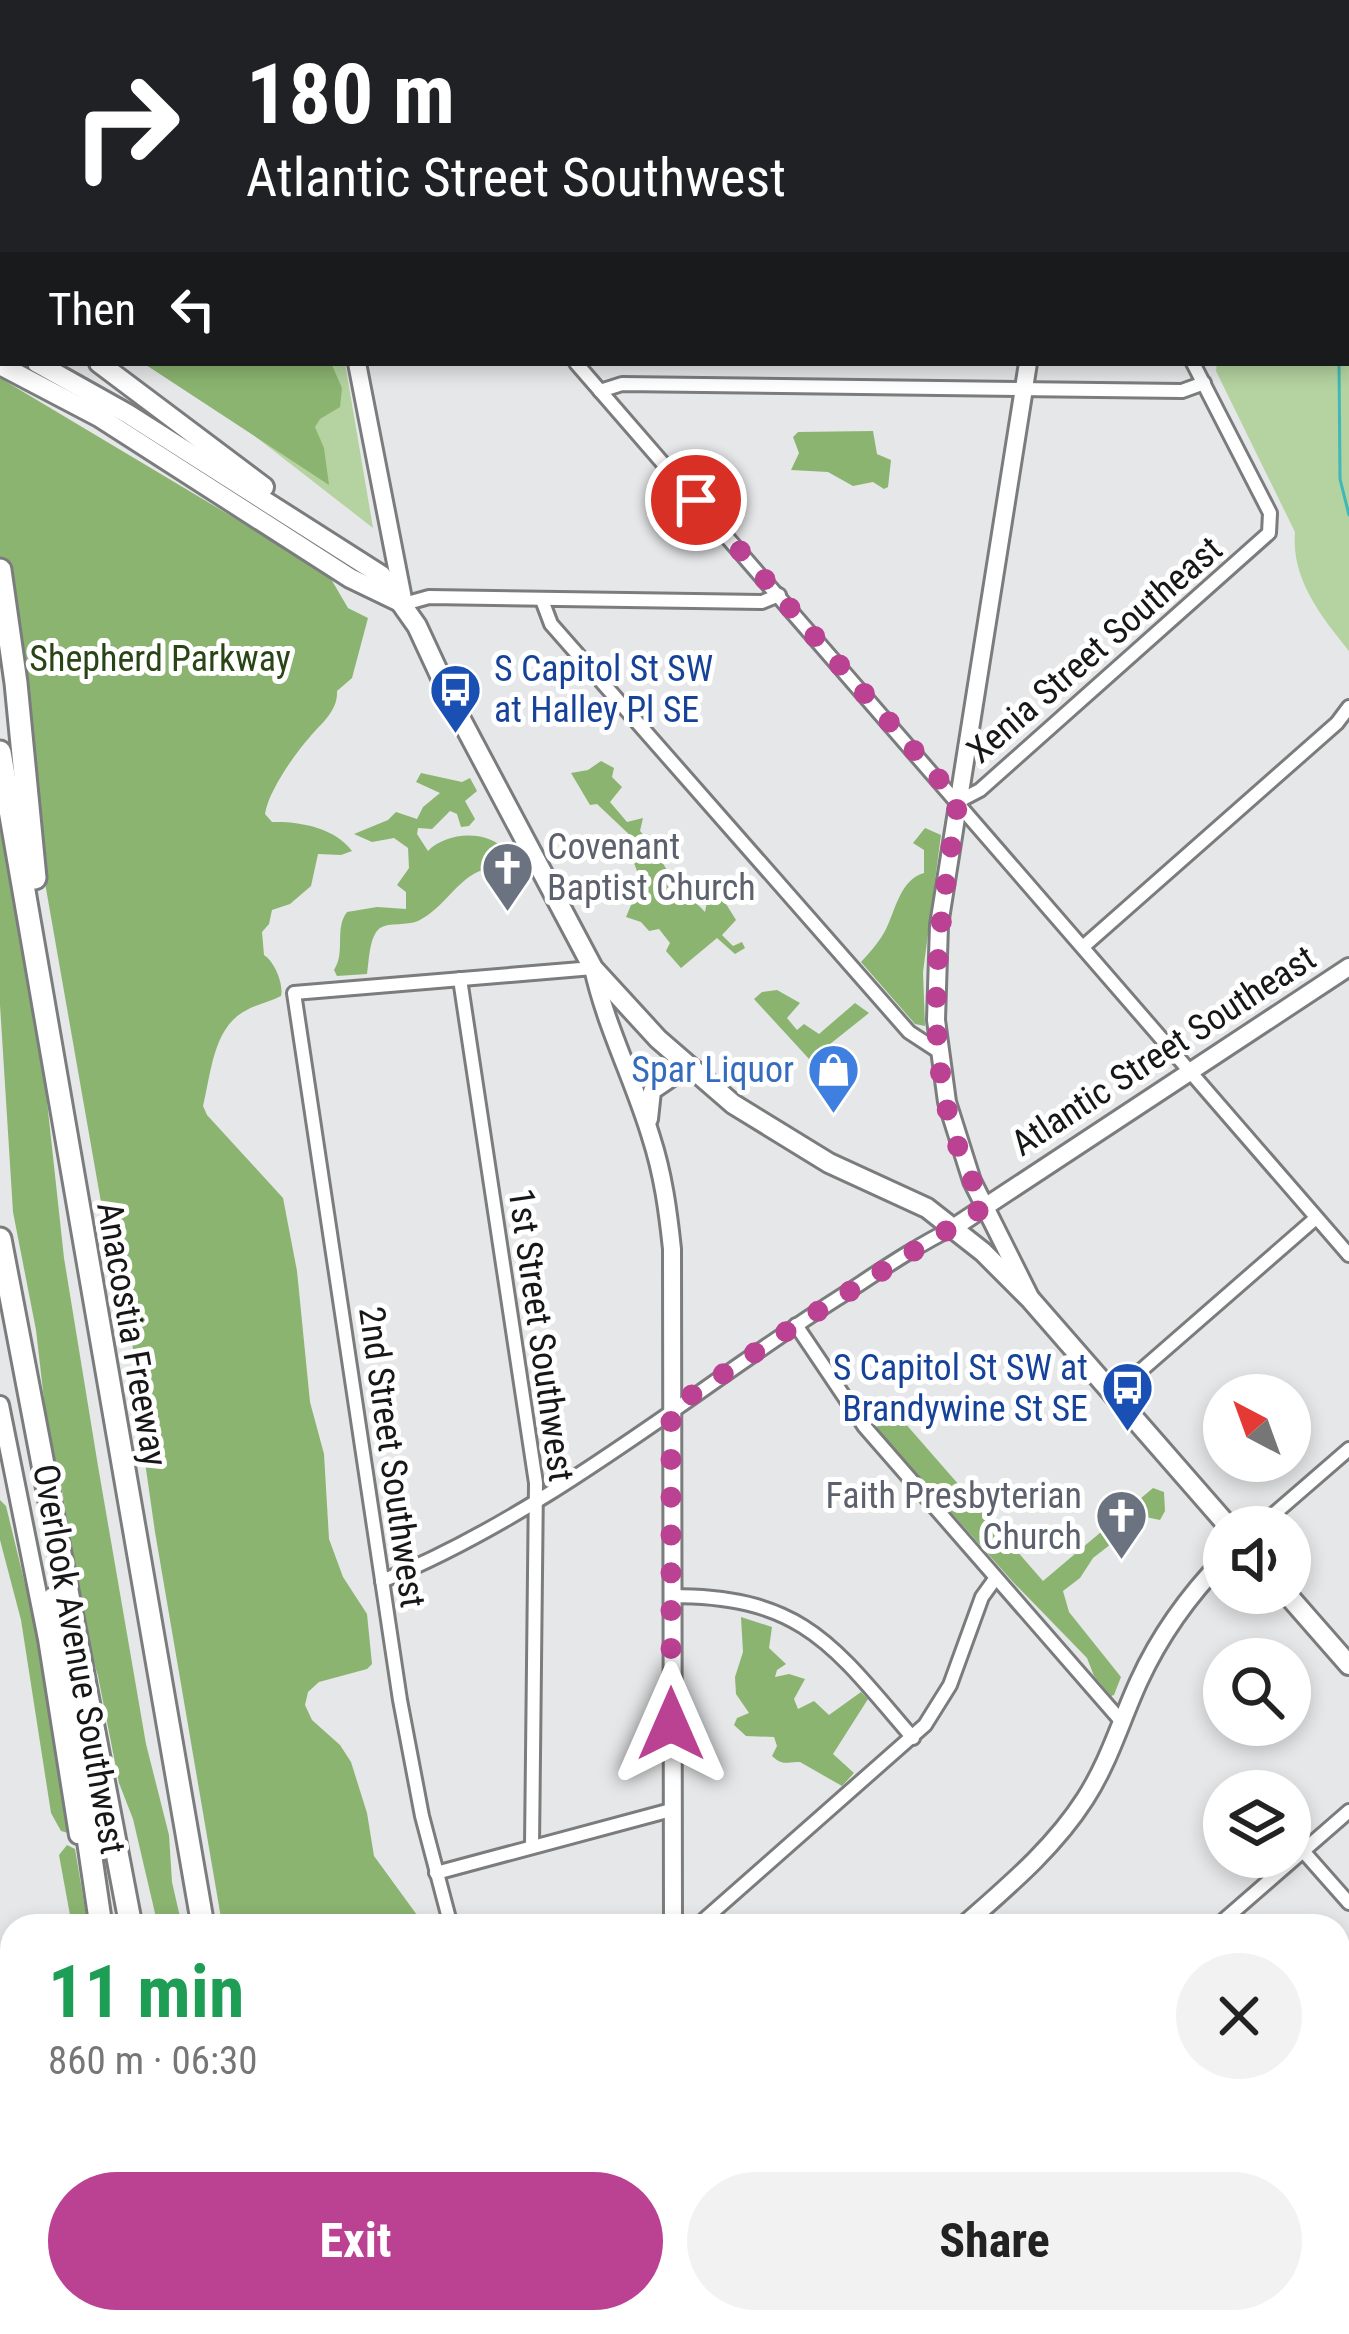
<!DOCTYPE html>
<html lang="en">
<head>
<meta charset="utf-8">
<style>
	body { margin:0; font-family:"Roboto Condensed",sans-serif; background:#f2f2f2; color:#222; height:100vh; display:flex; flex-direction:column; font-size:45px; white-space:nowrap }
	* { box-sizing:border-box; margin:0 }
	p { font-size:39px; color:#767676 }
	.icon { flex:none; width:66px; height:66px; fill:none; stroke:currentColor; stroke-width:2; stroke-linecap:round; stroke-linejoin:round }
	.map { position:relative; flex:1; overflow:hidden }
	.sheet { position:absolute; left:0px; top:1914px; width:1350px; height:420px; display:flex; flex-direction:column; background:#fff; border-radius:36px 36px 0 0; box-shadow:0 6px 18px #0003 }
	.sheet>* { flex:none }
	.hud { position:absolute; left:0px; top:0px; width:1350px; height:366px; box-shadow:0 6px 18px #0003; background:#202124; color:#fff; overflow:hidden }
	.needle { width:78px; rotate:319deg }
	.buttons { position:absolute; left:1203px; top:1374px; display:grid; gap:24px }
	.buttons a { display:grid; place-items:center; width:108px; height:108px; border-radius:50%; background:#fff; box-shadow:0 6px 18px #0003; font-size:60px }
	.pin { position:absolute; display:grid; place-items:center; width:102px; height:102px; color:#fff; margin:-51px; border:6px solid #fff; border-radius:50%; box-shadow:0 3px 12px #0007 }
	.me { position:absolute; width:132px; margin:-66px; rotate:0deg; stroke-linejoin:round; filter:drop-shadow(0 0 9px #0008) }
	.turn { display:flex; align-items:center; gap:42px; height:252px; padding:0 48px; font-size:54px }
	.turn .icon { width:156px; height:156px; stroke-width:2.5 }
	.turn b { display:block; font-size:84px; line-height:102px }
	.then { display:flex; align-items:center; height:114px; padding:0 48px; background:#0003; gap:24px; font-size:45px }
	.round { display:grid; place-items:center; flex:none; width:126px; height:126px; border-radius:63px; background:#f2f2f2 }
	.overview { display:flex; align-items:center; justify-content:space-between; height:204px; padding:0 48px }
	h1 { font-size:72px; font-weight:700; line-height:90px; color:#1e9e55 }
	.button { display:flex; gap:24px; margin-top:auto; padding:24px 48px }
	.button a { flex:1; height:138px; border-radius:72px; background:#bb4193; color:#fff; font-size:48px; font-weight:700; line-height:138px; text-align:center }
	.button a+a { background:#f2f2f2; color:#222 }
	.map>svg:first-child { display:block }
</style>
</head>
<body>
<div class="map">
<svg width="1349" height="2334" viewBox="0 0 1349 2334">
	<rect width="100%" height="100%" fill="#e6e7e8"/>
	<path fill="#d9dee6" d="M636,2322H862L850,2334H649Z"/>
	<g fill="#b4d3a0">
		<path d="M1270,0H1349V651C1321,616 1291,579 1295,532L1216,371L1217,363H1347V3H1269Z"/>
		<path d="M161,363H345L373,528Z"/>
		<path d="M330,2322H555L546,2334H339Z"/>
	</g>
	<g fill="#8bb470">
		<path d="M0,0L60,3H3V251Z"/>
		<path d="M143,363H331L342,388L340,407L320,419L315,427L324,448L329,485Z"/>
		<path d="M0,378L258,532L331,579L348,608L368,618L352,678L337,691C338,712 320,724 309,738C294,755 268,792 265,814L272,822C299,821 336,828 352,851L341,855L318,854L311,886L290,904L272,910L269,924L262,932L264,955C274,961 284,984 281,996C270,1002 257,1004 245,1011C213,1028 211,1074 203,1106L207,1115L283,1198L297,1271L310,1402L324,1454L329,1539L343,1577L367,1614L372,1664L367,1669L319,1682L308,1692L305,1705L312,1720L340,1745L351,1762L367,1813L374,1856L425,1926H235L233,1916L227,1922L221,1918L155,1532L142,1441L147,1404L112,1265L0,626Z"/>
		<path d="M873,431L877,454L891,460L888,487L884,489L873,482L853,486L828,472L791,470L799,453L793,437L798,432Z"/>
		<path d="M601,761L614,768L612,777L622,787L610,802L627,822L643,818L640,831C657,847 662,866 676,883C683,892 696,902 705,912L707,902L715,896L723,899L736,920L722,935L733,946L742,942L745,948L735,954L717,938L681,968L666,951L670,943L659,929L649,931L641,922L626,917L641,881L628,848L634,839L597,804L590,805L571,773L588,770Z"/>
		<path d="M421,773L462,782L470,778L477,791L465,801L475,819L469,826L461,827L457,814L450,811L432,829L418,828L417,834L428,851C447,831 497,826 515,863C499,868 484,866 469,877C451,890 440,910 418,921C407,926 389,922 380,928C369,936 369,962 367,974L337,976L334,970C346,952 334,929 347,912L377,907L406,909V892L397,885L409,868L408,848L394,838L372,842L354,834L388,820L396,812L417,819L423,807L440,793L416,782Z"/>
		<path d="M0,825L46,1092L64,1258L98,1466L146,1744L169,1835L172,1882L182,1926H158L133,1819L119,1783L98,1676L87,1639L60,1478L47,1426L36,1330L13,1212L0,1005Z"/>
		<path d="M925,828L941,835L923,972L925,1026L915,1024L861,962C871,951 880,941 886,929C896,909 900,880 924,873V850L913,843Z"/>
		<path d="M777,990L800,1003L787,1018L797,1030L804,1024L819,1034L855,1003L869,1013L810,1060L754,999L762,992Z"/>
		<path d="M889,1413L904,1422L1043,1581L1153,1488L1164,1492L1165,1511L1160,1520L1146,1517L1093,1558L1080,1578L1063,1591L1069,1612L1121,1677L1114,1695L1111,1696L1094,1676L1087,1658L1013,1582L876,1428Z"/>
		<path d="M0,1500L6,1506L41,1650L71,1832L68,1833L61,1831L51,1813L21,1620L0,1540Z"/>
		<path d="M741,1617L772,1627L769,1648L786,1664L777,1670L775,1677L789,1674L805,1679L794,1699L798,1709L814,1701L829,1715L861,1692L868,1699L833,1754L854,1773L842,1786L800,1762C787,1761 784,1767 772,1756L777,1746L774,1737L746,1736L734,1725L737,1718L749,1713L736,1694L735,1677L743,1652Z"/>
		<path d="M67,1845L75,1849L88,1926H72L59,1855Z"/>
	</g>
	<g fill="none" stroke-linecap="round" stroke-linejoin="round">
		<g stroke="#40b7b8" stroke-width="3">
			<path d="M1347,307L1349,293"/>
			<path d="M1339,363L1340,479L1349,515"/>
		</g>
		<defs>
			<g id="street">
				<path d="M569,0L572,3"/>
				<path d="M880,0L883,3"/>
				<path d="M413,3L416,0"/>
				<path d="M969,3L973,0"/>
				<path d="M1253,3V0"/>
				<path d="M576,363L1349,1255"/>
				<path d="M600,391L622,384L1182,391L1204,383"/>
				<path d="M542,600L551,624L909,1032L938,1051"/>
				<path d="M404,604L429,597L762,602L779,595"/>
				<path d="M959,801L980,790L1269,533L1270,513L1193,363"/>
				<path d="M1084,946L1337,723L1349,707"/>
				<path d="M460,979L536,1483L532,1846"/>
				<path d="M796,1325L864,1426L1122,1722"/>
				<path d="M1114,1394L1316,1218"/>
				<path d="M1259,1527L1349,1449"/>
				<path d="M382,1581C546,1514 687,1395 835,1300C874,1275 912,1248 953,1228"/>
				<path d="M671,1596C803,1596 833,1645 913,1738"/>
				<path d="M1303,1851L1349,1903"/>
				<path d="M436,1873L671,1810"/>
				<path d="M451,1926L422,1816L400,1700L294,993L593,968"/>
				<path d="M697,1926L925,1725L950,1685L982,1597L995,1579"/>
				<path d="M1217,1926L1349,1811"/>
				<path d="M1338,2027L1349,2018"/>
				<path d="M1338,2269L1349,2259"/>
				<path d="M931,2322L942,2334"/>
				<path d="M982,2334L996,2322"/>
				<path d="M1264,2334L1277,2322"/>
			</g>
			<g id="secondary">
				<path d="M292,0V3"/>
				<path d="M1331,0L1334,3"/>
				<path d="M1087,3V0"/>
				<path d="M1347,18L1349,20"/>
				<path d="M357,363L404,604"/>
				<path d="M1028,363L939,925L936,1020L947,1102L972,1181L1031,1299"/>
				<path d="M593,968C606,1027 634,1080 651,1137C663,1174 668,1211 672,1249L673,1926"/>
				<path d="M649,1119L652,1091L677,1074L692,1071"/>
				<path d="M953,1228L1349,967"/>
				<path d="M0,1405L47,1639L78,1835"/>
				<path d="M963,1926C1007,1887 1053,1849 1085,1799C1109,1762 1121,1720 1139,1681C1160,1635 1189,1595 1224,1559"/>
				<path d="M109,2322L110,2334"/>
				<path d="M88,2334L97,2322"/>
				<path d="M554,2334L564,2322"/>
			</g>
			<g id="primary">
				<path d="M0,285L3,287"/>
				<path d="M0,345L3,346"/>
				<path d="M37,363L128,414L381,575L417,626L456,710L593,968L658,1039L733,1104L829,1163L927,1208L983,1252L1031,1300L1229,1527"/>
				<path d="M99,363L264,487"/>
				<path d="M0,365L99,417L350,578L404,604"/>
				<path d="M1286,1593L1349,1665"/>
			</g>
			<g id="highway">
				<path d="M0,297L3,299"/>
				<path d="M0,570L16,683L35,878"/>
				<path d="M0,752L203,1926"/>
				<path d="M0,1239L131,1926"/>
				<path d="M53,1599L101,1926"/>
				<path d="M210,2322L212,2334"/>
				<path d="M275,2322L277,2334"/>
				<path d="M297,2322L303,2334"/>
			</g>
		</defs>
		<use href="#street" stroke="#7b7c7d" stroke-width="18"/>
		<use href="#secondary" stroke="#7b7c7d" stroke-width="22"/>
		<use href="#primary" stroke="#7b7c7d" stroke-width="24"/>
		<use href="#highway" stroke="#7b7c7d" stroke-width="27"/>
		<use href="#street" stroke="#fff" stroke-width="12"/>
		<use href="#secondary" stroke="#fff" stroke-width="16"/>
		<use href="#primary" stroke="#fff" stroke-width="18"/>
		<use href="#highway" stroke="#fff" stroke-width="21"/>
	</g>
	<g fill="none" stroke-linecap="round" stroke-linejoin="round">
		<path stroke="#bb4193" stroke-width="21" stroke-dasharray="0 37.8" d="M671,1724V1409L796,1325L986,1206C911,1083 938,935 958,801L696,500"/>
	</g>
	<defs>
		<symbol id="bus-pin" viewBox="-11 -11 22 30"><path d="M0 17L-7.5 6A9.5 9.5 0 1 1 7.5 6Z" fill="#1a4fb4" stroke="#fff"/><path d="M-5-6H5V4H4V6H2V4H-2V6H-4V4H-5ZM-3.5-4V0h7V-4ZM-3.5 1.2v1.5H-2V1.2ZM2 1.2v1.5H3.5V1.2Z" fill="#fff"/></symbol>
		<symbol id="church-pin" viewBox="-11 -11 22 30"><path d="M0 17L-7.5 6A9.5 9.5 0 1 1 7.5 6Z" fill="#6b7280" stroke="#fff"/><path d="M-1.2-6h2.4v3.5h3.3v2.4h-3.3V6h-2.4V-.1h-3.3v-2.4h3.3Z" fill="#fff"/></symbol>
		<symbol id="shop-pin" viewBox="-11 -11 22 30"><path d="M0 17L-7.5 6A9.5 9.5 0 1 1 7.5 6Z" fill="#3f7fe0" stroke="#fff"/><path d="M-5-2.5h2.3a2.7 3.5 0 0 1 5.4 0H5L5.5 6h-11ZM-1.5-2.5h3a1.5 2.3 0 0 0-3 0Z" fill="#fff"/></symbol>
	</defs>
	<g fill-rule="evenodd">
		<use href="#bus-pin" x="426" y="660" width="59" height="81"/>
		<use href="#church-pin" x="478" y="838" width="59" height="81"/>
		<use href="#shop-pin" x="804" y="1040" width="59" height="81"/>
		<use href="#bus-pin" x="1098" y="1358" width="59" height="81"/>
		<use href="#church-pin" x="1092" y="1486" width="59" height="81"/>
	</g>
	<g text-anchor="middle" stroke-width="10" stroke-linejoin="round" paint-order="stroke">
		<g font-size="36" fill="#171717" stroke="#fff">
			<text transform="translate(1094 649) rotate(-41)" y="13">Xenia Street Southeast</text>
			<text transform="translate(1163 1050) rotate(-33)" y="13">Atlantic Street Southeast</text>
			<text transform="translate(133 1334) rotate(80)" y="13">Anacostia Freeway</text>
			<text transform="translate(542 1335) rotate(82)" y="13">1st Street Southwest</text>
			<text transform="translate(393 1457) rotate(82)" y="13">2nd Street Southwest</text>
			<text transform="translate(80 1659) rotate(80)" y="13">Overlook Avenue Southwest</text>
		</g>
		<g font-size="36" fill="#2a4515" stroke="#fff">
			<text x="160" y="671">Shepherd Parkway</text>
		</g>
		<g font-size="36" fill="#164399" stroke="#fff" text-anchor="start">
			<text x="494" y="681">S Capitol St SW<tspan x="494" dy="41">at Halley Pl SE</tspan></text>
			<text x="1088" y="1380" text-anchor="end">S Capitol St SW at<tspan x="1088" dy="41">Brandywine St SE</tspan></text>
		</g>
		<g font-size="36" fill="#5b616d" stroke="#fff" text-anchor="start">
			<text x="547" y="859">Covenant<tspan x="547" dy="41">Baptist Church</tspan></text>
			<text x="1082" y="1508" text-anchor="end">Faith Presbyterian<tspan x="1082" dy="41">Church</tspan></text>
		</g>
		<g font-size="36" fill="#366cbe" stroke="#fff" text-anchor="end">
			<text x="794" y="1082">Spar Liquor</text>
		</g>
	</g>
</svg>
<div class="buttons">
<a><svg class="needle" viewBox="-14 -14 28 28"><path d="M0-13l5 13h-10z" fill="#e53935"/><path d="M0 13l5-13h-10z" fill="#767676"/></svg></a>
<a><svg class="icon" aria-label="sound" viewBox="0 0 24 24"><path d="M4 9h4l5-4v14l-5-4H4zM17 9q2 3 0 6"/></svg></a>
<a><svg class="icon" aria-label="search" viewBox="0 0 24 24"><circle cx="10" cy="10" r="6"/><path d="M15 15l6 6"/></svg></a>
<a><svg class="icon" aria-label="layers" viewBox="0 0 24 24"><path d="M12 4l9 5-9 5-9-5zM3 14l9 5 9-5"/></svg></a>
</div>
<div class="pin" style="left:696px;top:500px;background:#d93025"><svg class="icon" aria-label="arrive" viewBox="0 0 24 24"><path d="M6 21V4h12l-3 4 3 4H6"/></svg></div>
<svg class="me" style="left:671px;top:1724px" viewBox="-20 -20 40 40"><path d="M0-17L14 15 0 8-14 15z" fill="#bb4193" stroke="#fff" stroke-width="4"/></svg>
<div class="hud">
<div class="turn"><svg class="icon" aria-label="right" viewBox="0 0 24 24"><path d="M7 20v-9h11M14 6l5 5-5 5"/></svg><div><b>180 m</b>Atlantic Street Southwest</div></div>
<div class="then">Then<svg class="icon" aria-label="left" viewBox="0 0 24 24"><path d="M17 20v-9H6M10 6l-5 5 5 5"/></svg></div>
</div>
<section class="sheet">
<div class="overview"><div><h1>11 min</h1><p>860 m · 06:30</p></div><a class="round"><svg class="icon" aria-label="close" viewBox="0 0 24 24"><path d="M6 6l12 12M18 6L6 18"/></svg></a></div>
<div class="button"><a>Exit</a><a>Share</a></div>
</section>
</div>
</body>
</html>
